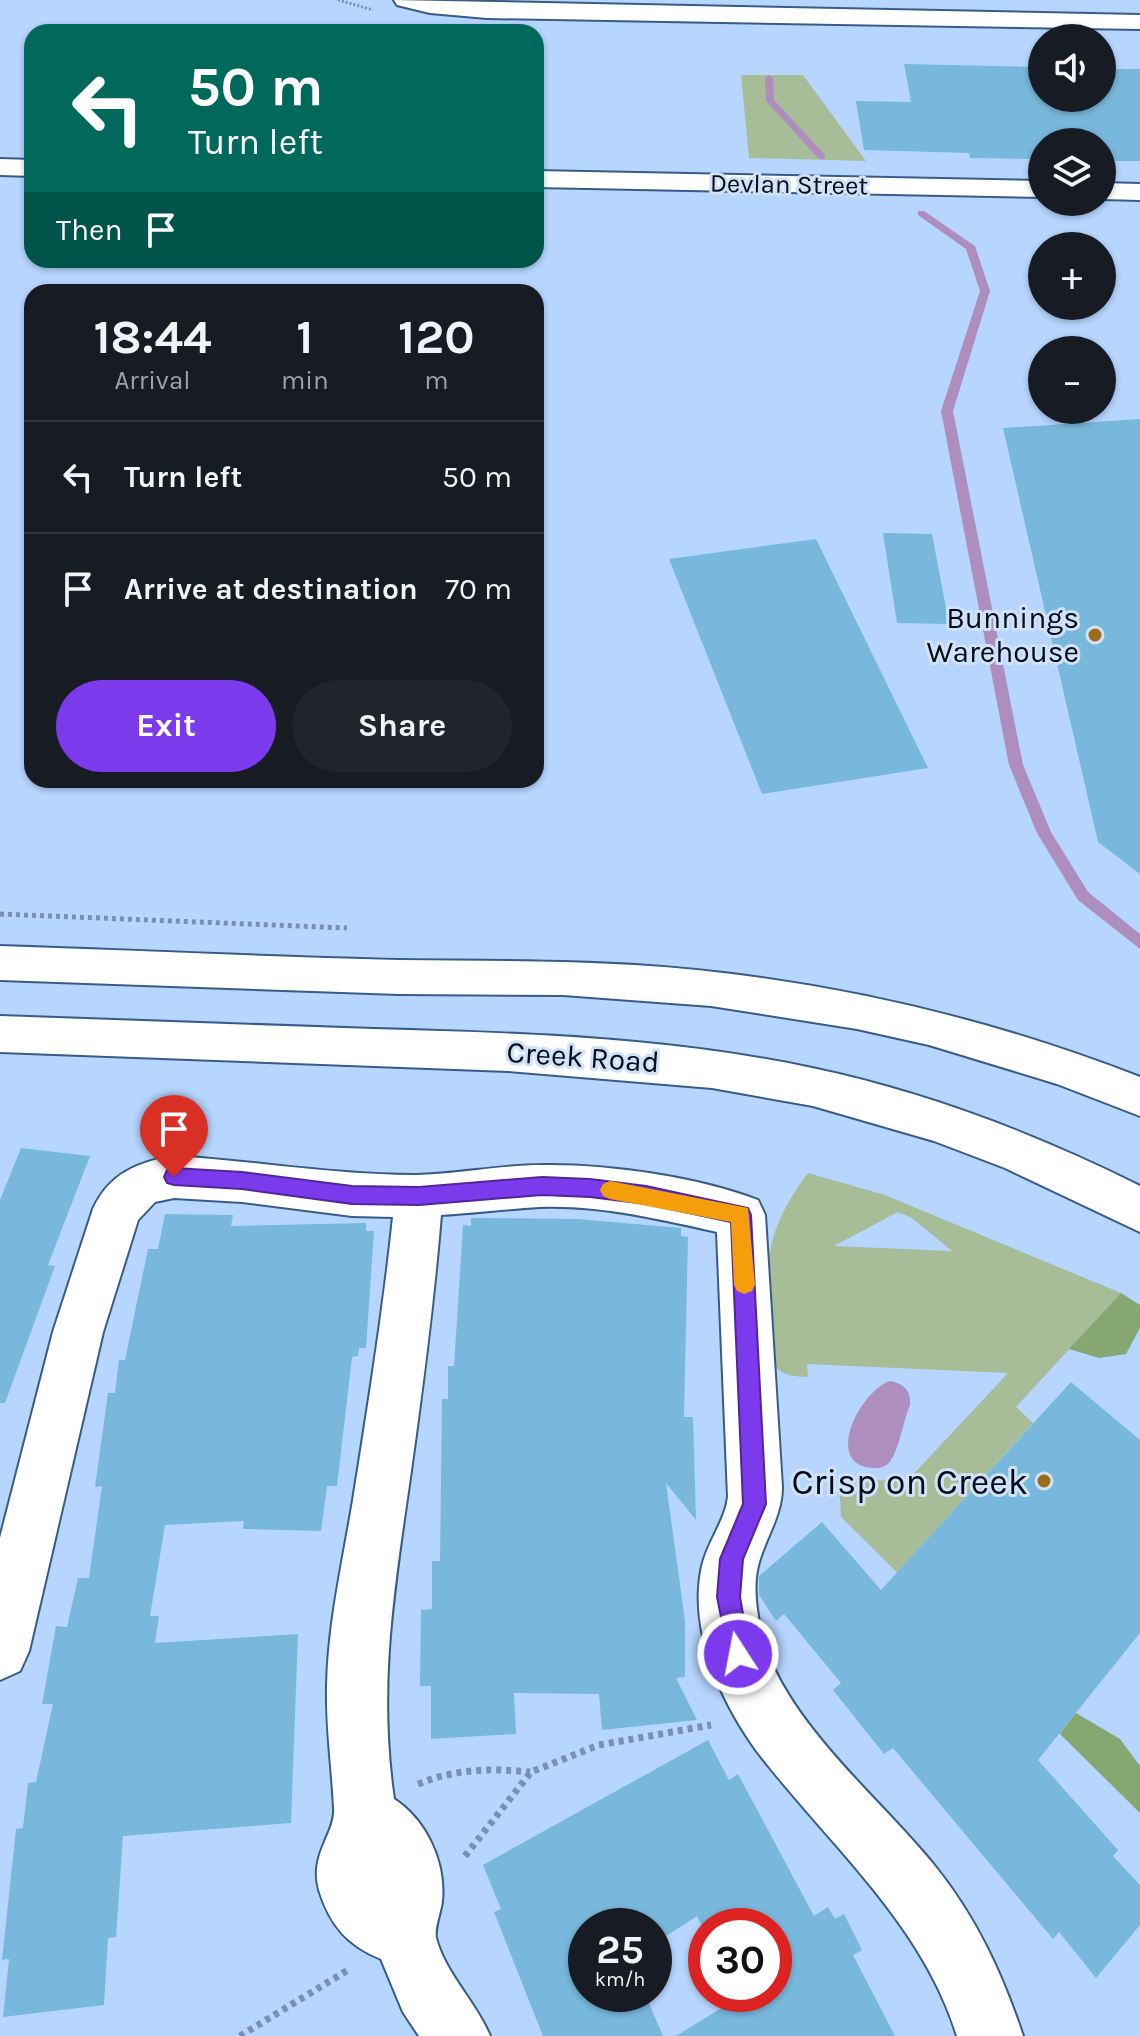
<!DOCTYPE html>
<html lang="en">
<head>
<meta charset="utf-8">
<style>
	body { margin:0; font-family:Karla,sans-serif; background:#20242c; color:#f1f3f6; height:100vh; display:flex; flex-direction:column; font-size:30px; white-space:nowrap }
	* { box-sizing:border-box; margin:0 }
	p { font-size:26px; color:#9ea1a6 }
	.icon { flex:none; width:44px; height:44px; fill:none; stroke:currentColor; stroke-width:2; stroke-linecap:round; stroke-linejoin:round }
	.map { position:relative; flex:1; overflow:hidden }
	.drawer { position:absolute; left:24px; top:284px; width:520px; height:504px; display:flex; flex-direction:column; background:#171b24; border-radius:24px; box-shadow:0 2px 6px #0004 }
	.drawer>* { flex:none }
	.top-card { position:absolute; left:24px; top:24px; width:520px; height:244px; border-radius:24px; box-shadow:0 2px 6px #0004; background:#00695c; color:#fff; overflow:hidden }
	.fabs { position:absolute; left:1028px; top:24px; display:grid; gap:16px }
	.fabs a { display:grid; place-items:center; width:88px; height:88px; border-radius:50%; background:#171b24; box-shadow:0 2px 6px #0004; font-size:40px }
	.speed { position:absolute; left:568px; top:1908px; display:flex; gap:16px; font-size:40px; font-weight:700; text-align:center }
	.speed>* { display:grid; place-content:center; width:104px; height:104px; border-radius:50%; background:#171b24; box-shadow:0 2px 6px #0004; line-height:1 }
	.speed small { font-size:20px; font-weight:400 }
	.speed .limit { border:12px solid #d22; background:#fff; color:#111 }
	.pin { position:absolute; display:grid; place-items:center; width:68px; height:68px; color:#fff; margin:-82px -34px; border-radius:50% 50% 50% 0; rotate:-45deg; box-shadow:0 0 8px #0007 }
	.pin .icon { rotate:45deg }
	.me { position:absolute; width:88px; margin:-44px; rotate:349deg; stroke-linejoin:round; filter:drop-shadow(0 0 6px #0008) }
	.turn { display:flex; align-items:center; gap:28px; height:168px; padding:0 32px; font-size:36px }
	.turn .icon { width:104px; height:104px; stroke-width:2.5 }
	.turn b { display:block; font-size:56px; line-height:68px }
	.then { display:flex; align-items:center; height:76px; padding:0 32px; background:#0003; gap:16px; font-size:30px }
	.eta { display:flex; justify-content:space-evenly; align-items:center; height:136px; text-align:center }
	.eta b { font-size:48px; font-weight:700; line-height:56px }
	.cta { display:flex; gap:16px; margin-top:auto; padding:16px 32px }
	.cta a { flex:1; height:92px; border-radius:48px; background:#7c3aed; color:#fff; font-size:32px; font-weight:700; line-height:92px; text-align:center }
	.cta a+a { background:#20242c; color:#f1f3f6 }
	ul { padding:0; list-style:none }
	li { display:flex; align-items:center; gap:24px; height:112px; padding:0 32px; border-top:2px solid #363941 }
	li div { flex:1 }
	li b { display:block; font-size:30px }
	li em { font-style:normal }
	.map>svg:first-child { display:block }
</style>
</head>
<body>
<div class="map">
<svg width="1140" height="2036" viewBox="0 0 1140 2036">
	<rect width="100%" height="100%" fill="#b6d6ff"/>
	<g fill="#a6bd98" fill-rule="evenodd">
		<path d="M741,75H803L866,161L749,158Z"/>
		<path d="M808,1173L885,1195L1121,1293L1016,1407L1033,1423L914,1554L1076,1713L1060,1734L841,1517L839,1479L907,1481L1008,1373L807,1364L808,1377C791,1376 780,1376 772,1361C768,1279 755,1243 808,1173ZM898,1212L912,1218L952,1251L834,1246Z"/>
	</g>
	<g fill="#86a672">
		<path d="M1121,1293L1140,1305V1328L1126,1354L1099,1358L1069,1349Z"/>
		<path d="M1076,1713L1120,1739L1140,1766V1813L1060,1734Z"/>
	</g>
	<path fill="#ae8dbf" d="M890,1381C904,1384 911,1390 910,1405C904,1419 898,1453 889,1463C885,1467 878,1469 872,1468C823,1464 860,1391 890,1381Z"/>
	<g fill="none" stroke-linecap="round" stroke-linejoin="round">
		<g fill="#ae8dbf" fill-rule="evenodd">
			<path d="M769,75L773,78L774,100L825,155V159H819L766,101L765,78Z"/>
			<path d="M918,211H924L975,246L990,291L953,411L1023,765L1051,832L1088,892L1140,934V949L1078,900L1037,833L1009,765L941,411L980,291L966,249L918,215Z"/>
		</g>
	</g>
	<g fill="#78b8dc">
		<path d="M904,64L1042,67V98H1102V69H1140V161H1102V142H1042V159L970,158L969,153L864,150L856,101L911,102Z"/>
		<path d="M1140,419V874L1098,842L1003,428Z"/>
		<path d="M883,533L932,534L949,624L897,623Z"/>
		<path d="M816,539L928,768L762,794L669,559Z"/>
		<path d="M21,1148L90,1156L48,1265L55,1266L5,1403H0V1200Z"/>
		<path d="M165,1214L233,1215L231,1226L366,1223V1231H374L366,1348H359L358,1356L352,1357L337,1486H327L321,1531L243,1529L244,1521L165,1525L150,1616H159L155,1643L298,1634L291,1823L123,1836L116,1937L108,1938L104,2005L3,2017L9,1959L2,1960L16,1829L23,1828L28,1783L36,1782L53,1704H42L56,1626L67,1627L78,1578H89L102,1486L95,1487L108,1393H115L119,1360H125L148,1249H158Z"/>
		<path d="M471,1218L578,1219L681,1228V1236L688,1237L684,1417H693L696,1520L666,1483L685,1621V1677L676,1678L697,1720L602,1730L599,1694L514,1693L516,1734L431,1739V1686H420L421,1610L432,1609V1561H440L442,1399H448V1366H454L463,1225L471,1226Z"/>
		<path d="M1071,1382L1140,1440V1633L1038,1760L1118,1850L1113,1856L1140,1885V1925L1096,1978L1059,1932L1053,1939L893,1748L884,1754L833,1690L841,1683L784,1614L776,1621L759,1595V1576L822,1522L881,1590Z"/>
		<path d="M708,1740L729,1780L738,1774L814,1916L828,1907L835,1919L844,1914L862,1950L853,1955L895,2036H676L736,1999L734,1994H774V1926H706V1935L697,1916L654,1944V1926H586V1994H645L663,2036H543L494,1912L501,1909L483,1865Z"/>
	</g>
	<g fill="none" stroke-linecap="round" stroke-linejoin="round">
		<defs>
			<g id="minor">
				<path d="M394,0L1140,15V29L487,18L430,13L397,5Z"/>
				<path d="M0,159L32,160V176L0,175Z"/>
				<path d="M536,171L1042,181V197L536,187Z"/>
				<path d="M1102,183L1140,184V200L1102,199Z"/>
				<path d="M174,1156C255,1161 335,1175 416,1175C458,1174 501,1165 543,1165C608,1164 698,1177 758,1200L765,1215L782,1487C782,1515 767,1535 759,1562C754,1579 755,1598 758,1616C770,1710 876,1793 934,1865C976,1917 1002,1973 1023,2036H957C922,1922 827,1843 756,1750C720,1700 688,1629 702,1566C708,1541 725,1521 728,1497L717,1232C659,1219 600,1205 540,1207C507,1209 474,1213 441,1215C434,1301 423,1385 411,1471C395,1584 377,1683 394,1799C426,1820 446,1862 442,1901C441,1912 434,1928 436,1938C445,1973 476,2002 490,2036H419L403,2012L381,1959C347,1945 330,1925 319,1890C309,1854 336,1833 334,1808C332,1767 326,1728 327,1686C328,1624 343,1561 353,1500C368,1406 383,1312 393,1217L352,1216L242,1202L174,1198L155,1202L138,1220L103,1332L29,1651L20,1671L0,1680V1538L53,1332L93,1209C109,1174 137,1162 174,1156Z"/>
			</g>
			<g id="major">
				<path d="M0,946C133,950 266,957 399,960C478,961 556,960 635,965C809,976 978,1014 1140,1077V1116L1057,1084L929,1045L857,1029L711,1006L563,995L399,994L0,980Z"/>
				<path d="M0,1016C125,1020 249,1025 374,1029C520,1033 668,1037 812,1068C926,1092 1036,1134 1140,1186V1232L1005,1168L934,1141L813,1106L712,1088L508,1071L0,1052Z"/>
			</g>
		</defs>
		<use href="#minor" stroke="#375c87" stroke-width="4"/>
		<use href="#major" stroke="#375c87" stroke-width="4"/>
		<g stroke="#7891b2" stroke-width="3" stroke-dasharray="2 2" stroke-linecap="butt">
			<path d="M338,0L373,10"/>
			<path d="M1061,212H1083"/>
		</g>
		<path stroke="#7891b2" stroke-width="5" stroke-dasharray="4 4" stroke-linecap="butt" d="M0,914L347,928"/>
		<g stroke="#7891b2" stroke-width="7" stroke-dasharray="5 5" stroke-linecap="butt">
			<path d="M418,1784C455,1769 491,1768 530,1772"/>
			<path d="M465,1856L531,1772L599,1745L711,1725"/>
			<path d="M240,2036L348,1970"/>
		</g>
		<use href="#minor" fill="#fff" fill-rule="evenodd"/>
		<use href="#major" fill="#fff" fill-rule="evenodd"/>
	</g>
	<path fill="#7c3aed" stroke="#51269a" stroke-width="2" d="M174,1168L242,1172L352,1186L419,1187L542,1177L590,1179L646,1186L748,1208L751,1215L766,1504L743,1559L740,1597L750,1654L747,1662L738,1666L730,1662L717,1597L720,1559L743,1504L731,1222L646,1204L590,1197L542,1195L419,1205L352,1204L242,1189L174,1185L167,1183L164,1177L167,1170Z"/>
	<path fill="#f59e0b" d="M610,1181L748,1208L755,1285L752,1291L744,1294L737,1291L734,1285L731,1222L610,1199L603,1196L600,1190L603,1184Z"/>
	<g fill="#9b6b1e" stroke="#d2e2f6" stroke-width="3">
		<circle cx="1095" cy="635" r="8"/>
		<circle cx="1044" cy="1481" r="8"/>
	</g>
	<g text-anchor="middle" stroke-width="6" stroke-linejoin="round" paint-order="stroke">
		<g font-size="26" fill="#010c1d" stroke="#d2e2f6">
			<text transform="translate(789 184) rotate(1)" y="9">Devlan Street</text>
		</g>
		<g font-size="30" fill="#010c1d" stroke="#d2e2f6" text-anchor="end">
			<text x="1079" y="628">Bunnings<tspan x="1079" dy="34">Warehouse</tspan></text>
		</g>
		<g font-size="30" fill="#010c1d" stroke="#d2e2f6">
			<text transform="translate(583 1057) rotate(4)" y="10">Creek Road</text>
		</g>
		<g font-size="36" fill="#010c1d" stroke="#d2e2f6" text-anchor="end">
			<text x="1028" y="1494">Crisp on Creek</text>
		</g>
	</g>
</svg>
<div class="fabs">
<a><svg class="icon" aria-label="sound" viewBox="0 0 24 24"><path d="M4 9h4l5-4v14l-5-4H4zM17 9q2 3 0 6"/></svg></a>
<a><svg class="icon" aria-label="layers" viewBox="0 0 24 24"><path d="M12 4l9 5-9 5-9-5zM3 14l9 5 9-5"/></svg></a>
<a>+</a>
<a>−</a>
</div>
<div class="speed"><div>25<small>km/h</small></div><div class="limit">30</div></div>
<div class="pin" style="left:174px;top:1177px;background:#d93025"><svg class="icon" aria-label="arrive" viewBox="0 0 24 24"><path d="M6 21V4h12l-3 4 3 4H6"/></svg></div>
<svg class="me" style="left:738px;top:1654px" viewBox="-20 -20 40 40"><circle r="17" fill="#7c3aed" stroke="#fff" stroke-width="3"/><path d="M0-11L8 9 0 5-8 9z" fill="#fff"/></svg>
<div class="top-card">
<div class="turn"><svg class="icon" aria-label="left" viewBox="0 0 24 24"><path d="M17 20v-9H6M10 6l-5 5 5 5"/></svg><div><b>50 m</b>Turn left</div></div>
<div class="then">Then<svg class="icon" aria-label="arrive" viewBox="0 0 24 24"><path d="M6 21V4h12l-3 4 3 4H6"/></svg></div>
</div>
<section class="drawer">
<div class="eta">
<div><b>18:44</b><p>Arrival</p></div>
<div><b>1</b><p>min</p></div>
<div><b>120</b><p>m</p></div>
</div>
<ul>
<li><svg class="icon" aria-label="left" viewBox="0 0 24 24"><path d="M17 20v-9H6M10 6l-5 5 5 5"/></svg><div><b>Turn left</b></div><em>50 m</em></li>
<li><svg class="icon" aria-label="arrive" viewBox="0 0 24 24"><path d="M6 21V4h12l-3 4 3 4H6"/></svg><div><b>Arrive at destination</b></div><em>70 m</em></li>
</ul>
<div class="cta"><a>Exit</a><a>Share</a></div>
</section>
</div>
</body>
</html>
